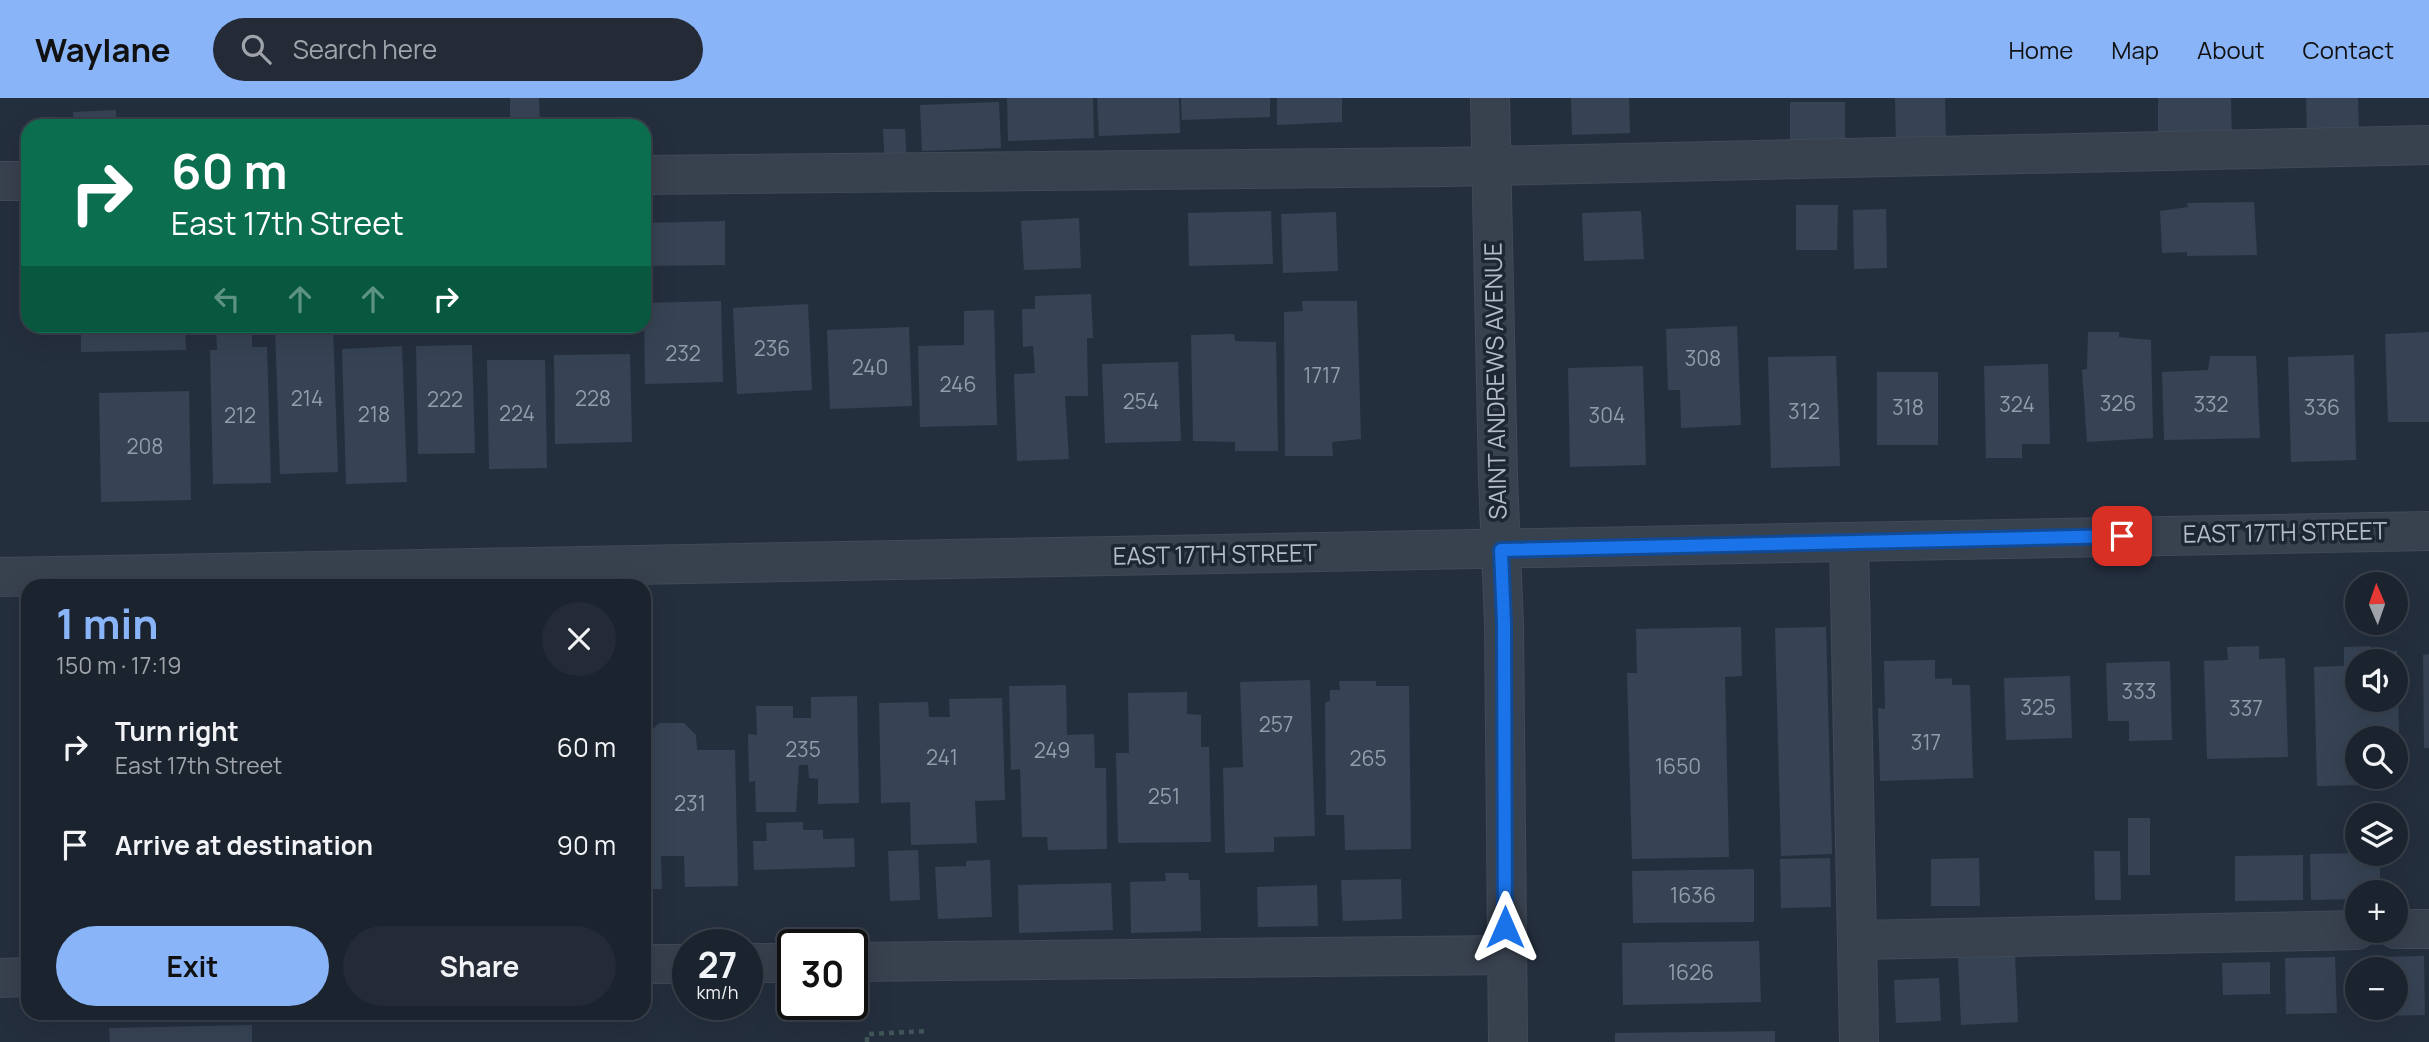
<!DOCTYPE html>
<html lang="en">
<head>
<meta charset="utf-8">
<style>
	body { margin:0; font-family:Manrope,sans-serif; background:#242b36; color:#f1f3f6; height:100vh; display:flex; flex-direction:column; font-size:26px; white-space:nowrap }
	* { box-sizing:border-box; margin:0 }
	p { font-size:23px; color:#a0a4aa }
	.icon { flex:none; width:38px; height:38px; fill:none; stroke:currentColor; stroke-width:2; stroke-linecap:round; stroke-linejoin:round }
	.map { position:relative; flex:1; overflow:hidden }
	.panel { position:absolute; left:21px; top:481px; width:630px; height:441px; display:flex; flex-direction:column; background:#1b232e; border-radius:21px; box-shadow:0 7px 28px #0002,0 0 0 2px #39404a }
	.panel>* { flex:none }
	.hud { position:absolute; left:21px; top:21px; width:630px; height:214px; border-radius:21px; box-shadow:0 7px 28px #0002,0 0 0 2px #39404a; background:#0b6e4f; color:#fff; overflow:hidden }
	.needle { width:46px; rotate:358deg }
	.buttons { position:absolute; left:2345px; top:474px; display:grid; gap:14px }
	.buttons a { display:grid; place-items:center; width:63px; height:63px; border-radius:50%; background:#1b232e; box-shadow:0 7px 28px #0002,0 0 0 2px #39404a; font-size:35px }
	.speed { position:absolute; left:672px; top:831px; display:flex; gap:14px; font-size:35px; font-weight:700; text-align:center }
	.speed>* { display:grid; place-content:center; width:91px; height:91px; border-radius:50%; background:#1b232e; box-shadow:0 7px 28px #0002,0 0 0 2px #39404a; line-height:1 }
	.speed small { font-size:18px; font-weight:400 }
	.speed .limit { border:4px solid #111; border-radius:10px; background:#fff; color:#111 }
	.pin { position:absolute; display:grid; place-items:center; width:60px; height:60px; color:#fff; margin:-30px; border-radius:14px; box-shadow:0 4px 10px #0006 }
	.me { position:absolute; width:77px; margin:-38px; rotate:0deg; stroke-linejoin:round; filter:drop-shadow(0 0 5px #0008) }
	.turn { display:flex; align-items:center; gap:24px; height:147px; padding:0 35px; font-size:32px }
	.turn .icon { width:91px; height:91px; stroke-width:2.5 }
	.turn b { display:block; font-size:49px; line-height:60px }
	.lanes { display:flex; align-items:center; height:66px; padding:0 35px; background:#0003; justify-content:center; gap:35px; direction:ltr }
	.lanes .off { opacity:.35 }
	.round { display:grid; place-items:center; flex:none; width:74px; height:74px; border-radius:37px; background:#242b36 }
	.head { display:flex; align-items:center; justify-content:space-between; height:119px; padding:0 35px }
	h1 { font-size:42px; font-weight:700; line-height:52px; color:#8ab4f8 }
	.primary-button { display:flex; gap:14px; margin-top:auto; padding:14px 35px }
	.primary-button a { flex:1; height:80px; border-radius:42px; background:#8ab4f8; color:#111; font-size:28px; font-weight:700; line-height:80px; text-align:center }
	.primary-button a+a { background:#242b36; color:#f1f3f6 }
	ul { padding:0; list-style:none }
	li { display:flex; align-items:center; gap:21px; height:98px; padding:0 35px }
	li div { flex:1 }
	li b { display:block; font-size:26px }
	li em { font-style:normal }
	header { display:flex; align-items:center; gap:42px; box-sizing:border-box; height:98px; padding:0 35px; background:#8ab4f8; color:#111 }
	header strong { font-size:33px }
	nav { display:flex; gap:38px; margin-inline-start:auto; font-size:24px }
	.search { width:490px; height:63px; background:#242b36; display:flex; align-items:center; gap:18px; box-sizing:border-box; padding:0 24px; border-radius:38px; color:#a0a4aa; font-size:26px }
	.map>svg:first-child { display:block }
</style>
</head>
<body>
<header>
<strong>Waylane</strong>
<div class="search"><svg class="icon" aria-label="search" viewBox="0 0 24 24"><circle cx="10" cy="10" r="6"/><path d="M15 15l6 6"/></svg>Search here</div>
<nav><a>Home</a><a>Map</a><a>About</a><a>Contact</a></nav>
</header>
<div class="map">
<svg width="2429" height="944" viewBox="0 0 2429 944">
	<rect width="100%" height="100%" fill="#242f3e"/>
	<g fill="#364354">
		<path d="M510,0H539L540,28H510Z"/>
		<path d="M1007,0H1093L1094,40L1008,43Z"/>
		<path d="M1097,0H1179L1180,35L1099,38Z"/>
		<path d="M1181,0H1270V19L1182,22Z"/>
		<path d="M1277,0H1342V24L1277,27Z"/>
		<path d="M1571,0H1629L1630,35L1572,37Z"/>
		<path d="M1895,0H1945L1946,46L1896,48Z"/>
		<path d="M2158,0H2231L2232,44L2158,45Z"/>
		<path d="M2306,0H2358L2359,36L2307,38Z"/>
		<path d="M999,4L1001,50L922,53L920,7Z"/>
		<rect x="1790" y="4" width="55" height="48"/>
		<path d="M116,12V28H74L73,14Z"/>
		<path d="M883,31H905L907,67L885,68Z"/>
		<path d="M2254,104L2257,157L2187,158V154L2162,155L2160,113L2188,109L2187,105Z"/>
		<path d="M1796,107H1838L1837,152H1796Z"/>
		<path d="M1886,111L1887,170L1854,171L1853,112Z"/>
		<path d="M1271,113L1273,166L1189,168L1188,115Z"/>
		<path d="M1641,113L1644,161L1584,163L1582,115Z"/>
		<path d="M1336,114L1338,173L1283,175L1281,116Z"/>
		<path d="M1079,120L1081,170L1024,172L1021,123Z"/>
		<path d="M725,123V167L644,168V125Z"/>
		<path d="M1091,196L1093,240H1087L1088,298H1065L1069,361L1017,363L1014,276L1035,275L1033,248L1023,249L1022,211H1035V198Z"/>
		<path d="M721,203L723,284L645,286L644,205Z"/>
		<path d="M1302,203H1357L1361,341L1332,344L1333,358H1285L1284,214L1303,213Z"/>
		<path d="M808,206L812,292L737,296L733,210Z"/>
		<path d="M994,212L997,327L920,329L918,248L964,247V213Z"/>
		<path d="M81,228H185L186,252L81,254Z"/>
		<path d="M252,228V249H267L271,385L213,386L210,252H217L216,229Z"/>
		<path d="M275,228H333L338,374L280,376Z"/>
		<path d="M1737,228L1741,327L1681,330L1680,292H1668L1666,231Z"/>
		<path d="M909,229L912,308L830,311L827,232Z"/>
		<path d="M2088,234H2119V239L2151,242L2153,340L2087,344L2082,272L2087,271Z"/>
		<path d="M2429,234V324H2388L2385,236Z"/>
		<path d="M1234,236L1235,243L1276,244L1278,353H1235V344L1193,343L1191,237Z"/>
		<path d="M472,247L475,355L418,356L416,248Z"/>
		<path d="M402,248L407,384L346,386L342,251Z"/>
		<path d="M630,256L632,344L555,346L554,257Z"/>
		<path d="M2354,257L2356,362L2291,364L2288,259Z"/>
		<path d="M1836,258L1840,368L1771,370L1768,259Z"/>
		<path d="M2210,258H2256L2260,340L2164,342L2162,274L2208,272Z"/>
		<path d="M487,262H545L547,370L489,371Z"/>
		<path d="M1178,264L1181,343L1105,345L1102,266Z"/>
		<path d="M2048,266L2050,346H2022V360H1986L1984,268Z"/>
		<path d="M1643,268L1646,367L1570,369L1568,270Z"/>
		<rect x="1877" y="274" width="61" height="73"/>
		<path d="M189,293L191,402L101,404L99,295Z"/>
		<path d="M1741,529L1742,578L1725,579L1729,759L1632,761L1627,575H1637L1636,531Z"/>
		<path d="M1826,529L1832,756L1781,758L1775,530Z"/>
		<path d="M2259,548V561L2285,560L2288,659L2207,661L2204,563L2228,562L2227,549Z"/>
		<path d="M2371,548V553H2397V564H2357V602H2396L2398,597L2400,667L2396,668V640H2357V679H2365V687L2317,688L2314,569L2344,568V549Z"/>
		<path d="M2429,556V650H2424L2423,557Z"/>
		<path d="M1935,562V581L1952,580V587H1970L1973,680L1880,683L1878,610L1885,611L1884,563Z"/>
		<path d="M2170,563L2172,642L2129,643V623H2108L2106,565Z"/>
		<path d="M2070,578L2072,640L2006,642L2004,580Z"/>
		<path d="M1310,582L1315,738L1274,739V754L1225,755L1223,670L1243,669L1240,584Z"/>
		<path d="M1339,583H1376V588H1409L1411,751L1345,752L1344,717H1326L1325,605L1330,602V592H1340Z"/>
		<path d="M1066,587L1067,637L1094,636L1095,670H1106L1107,751L1048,752L1047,739H1022L1020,671L1011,672L1009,588Z"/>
		<path d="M1187,594V616L1201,617V649H1209L1211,744L1118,745L1116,655H1129L1128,595Z"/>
		<path d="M857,598L859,705L818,706V681L809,680L808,667H799L796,714H756L755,683L749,684L748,636L757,637L756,608H793V620H811V599Z"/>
		<path d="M1002,600L1005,702L975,703L977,745L911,747L910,704L881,705L879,605L928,604L929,619H950L949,601Z"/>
		<path d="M659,625H684L696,637L697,652H735L738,788L685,789L684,758H661L662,791H644V654H648V636Z"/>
		<rect x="2128" y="720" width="22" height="57"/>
		<path d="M803,724V732H823V741L854,740L855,769L754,772L753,743H767L766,725Z"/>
		<path d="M918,752L920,802L890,803L888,753Z"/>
		<path d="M2094,753H2120L2121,802H2095Z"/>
		<path d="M2357,755L2380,756V794H2357V801L2311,802L2310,756Z"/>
		<path d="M2303,757V802L2235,803V758Z"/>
		<path d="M1830,760L1831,809L1781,810L1780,761Z"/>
		<path d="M1979,760L1980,808H1931V761Z"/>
		<path d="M990,762L992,819L938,821L935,769L966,768V763Z"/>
		<path d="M1754,771V824L1633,825L1632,773Z"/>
		<path d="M1165,775H1188L1189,782H1200L1201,833L1131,835L1130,784L1166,783Z"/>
		<path d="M1401,781L1402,821L1343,823L1341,782Z"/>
		<path d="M1111,785L1113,832L1019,835L1018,787Z"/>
		<path d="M1317,787L1318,828L1258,829L1257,789Z"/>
		<path d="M1759,843L1761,904L1623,907L1622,845Z"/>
		<path d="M2015,856L2018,924L1961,927L1958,859Z"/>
		<path d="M2424,858L2425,917L2375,918V910H2396V872H2374V859Z"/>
		<path d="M2335,859L2337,915L2286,916L2285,860Z"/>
		<path d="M2270,864V896L2223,897L2222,865Z"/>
		<path d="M1939,880L1941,923L1896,925L1894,882Z"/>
		<path d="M252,927V944H110L109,930Z"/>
		<path d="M1775,933V944H1615V935Z"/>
	</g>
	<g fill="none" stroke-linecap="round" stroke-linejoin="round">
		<defs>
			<g id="minor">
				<path d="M1490,0L1498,380L1504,526L1508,944"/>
				<path d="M644,77L1446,69L2429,47"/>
				<path d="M0,83H28"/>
				<path d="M1849,445L1859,944"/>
				<path d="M0,479L2429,433"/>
				<path d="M2396,831H2429"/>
				<path d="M1857,842L2357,832"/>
				<path d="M852,864L1505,857"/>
				<path d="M747,865H793"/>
				<path d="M644,866H688"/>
				<path d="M0,880L28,879"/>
			</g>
		</defs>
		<use href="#minor" stroke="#414a57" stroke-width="40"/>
		<path stroke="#3f5557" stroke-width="4.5" stroke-dasharray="5 5" stroke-linecap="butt" d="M867,944V936L928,933"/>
		<use href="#minor" stroke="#38414e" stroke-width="38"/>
	</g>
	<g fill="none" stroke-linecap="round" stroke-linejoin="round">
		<defs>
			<path id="route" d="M1505,829L1504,526L1501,452L2122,438"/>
		</defs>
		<use href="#route" stroke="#114b97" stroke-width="18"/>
		<use href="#route" stroke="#1a73e8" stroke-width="12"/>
	</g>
	<g text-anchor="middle" stroke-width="7" stroke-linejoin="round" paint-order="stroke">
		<g font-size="21" fill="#929caa">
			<text x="772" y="258">236</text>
			<text x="683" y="263">232</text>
			<text x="1703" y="268">308</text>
			<text x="870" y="277">240</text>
			<text x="1322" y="285">1717</text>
			<text x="958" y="294">246</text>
			<text x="307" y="308">214</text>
			<text x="593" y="308">228</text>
			<text x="445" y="309">222</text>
			<text x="1141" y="311">254</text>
			<text x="2118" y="313">326</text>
			<text x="2017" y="314">324</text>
			<text x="2211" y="314">332</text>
			<text x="1908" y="317">318</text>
			<text x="2322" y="317">336</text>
			<text x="1804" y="321">312</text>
			<text x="517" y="323">224</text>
			<text x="374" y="324">218</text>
			<text x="240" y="325">212</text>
			<text x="1607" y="325">304</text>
			<text x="145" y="356">208</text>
			<text x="2139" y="601">333</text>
			<text x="2038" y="617">325</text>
			<text x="2246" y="618">337</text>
			<text x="1276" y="634">257</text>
			<text x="1926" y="652">317</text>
			<text x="803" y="659">235</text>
			<text x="1052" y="660">249</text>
			<text x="942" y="667">241</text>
			<text x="1368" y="668">265</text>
			<text x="1678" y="676">1650</text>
			<text x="1164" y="706">251</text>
			<text x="690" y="713">231</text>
			<text x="1693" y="805">1636</text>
			<text x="1691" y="882">1626</text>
		</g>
		<g font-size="24" fill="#b4bcc9" stroke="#1d2633">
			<text transform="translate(1496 283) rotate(-91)" y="8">SAINT ANDREWS AVENUE</text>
			<text transform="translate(2285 435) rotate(-1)" y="8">EAST 17TH STREET</text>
			<text transform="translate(1215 457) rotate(-1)" y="8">EAST 17TH STREET</text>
		</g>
	</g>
</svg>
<div class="buttons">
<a><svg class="needle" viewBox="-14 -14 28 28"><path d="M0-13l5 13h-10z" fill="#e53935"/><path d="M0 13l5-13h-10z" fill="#a0a4aa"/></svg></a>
<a><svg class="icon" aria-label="sound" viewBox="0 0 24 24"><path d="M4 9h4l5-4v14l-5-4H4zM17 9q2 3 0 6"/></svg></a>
<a><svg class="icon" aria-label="search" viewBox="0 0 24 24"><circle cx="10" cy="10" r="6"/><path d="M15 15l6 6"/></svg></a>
<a><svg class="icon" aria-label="layers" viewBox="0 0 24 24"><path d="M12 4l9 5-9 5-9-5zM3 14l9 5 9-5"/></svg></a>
<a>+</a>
<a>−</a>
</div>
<div class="speed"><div>27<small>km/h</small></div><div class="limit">30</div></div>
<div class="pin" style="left:2122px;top:438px;background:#d93025"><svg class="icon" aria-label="arrive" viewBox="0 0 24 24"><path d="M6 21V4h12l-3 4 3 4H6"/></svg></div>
<svg class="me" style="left:1505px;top:829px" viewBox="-20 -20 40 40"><path d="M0-17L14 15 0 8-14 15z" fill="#1a73e8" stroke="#fff" stroke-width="4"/></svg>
<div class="hud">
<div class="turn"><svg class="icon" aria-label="right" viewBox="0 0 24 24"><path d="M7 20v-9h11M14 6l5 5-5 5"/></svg><div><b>60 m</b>East 17th Street</div></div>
<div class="lanes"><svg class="icon off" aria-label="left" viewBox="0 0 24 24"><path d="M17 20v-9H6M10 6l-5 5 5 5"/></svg><svg class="icon off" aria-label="ahead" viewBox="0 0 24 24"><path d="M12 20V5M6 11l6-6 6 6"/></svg><svg class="icon off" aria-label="ahead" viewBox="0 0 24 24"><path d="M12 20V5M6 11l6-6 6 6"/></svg><svg class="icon" aria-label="right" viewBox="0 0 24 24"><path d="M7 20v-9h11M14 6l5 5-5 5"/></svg></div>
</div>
<section class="panel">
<div class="head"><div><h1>1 min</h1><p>150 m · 17:19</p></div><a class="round"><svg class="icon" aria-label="close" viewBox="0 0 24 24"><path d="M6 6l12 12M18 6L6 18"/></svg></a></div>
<ul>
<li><svg class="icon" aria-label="right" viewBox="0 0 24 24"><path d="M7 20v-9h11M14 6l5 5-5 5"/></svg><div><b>Turn right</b><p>East 17th Street</p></div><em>60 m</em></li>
<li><svg class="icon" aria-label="arrive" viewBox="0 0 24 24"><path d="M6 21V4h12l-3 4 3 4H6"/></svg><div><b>Arrive at destination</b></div><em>90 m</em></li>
</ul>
<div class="primary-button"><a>Exit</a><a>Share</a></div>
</section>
</div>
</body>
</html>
